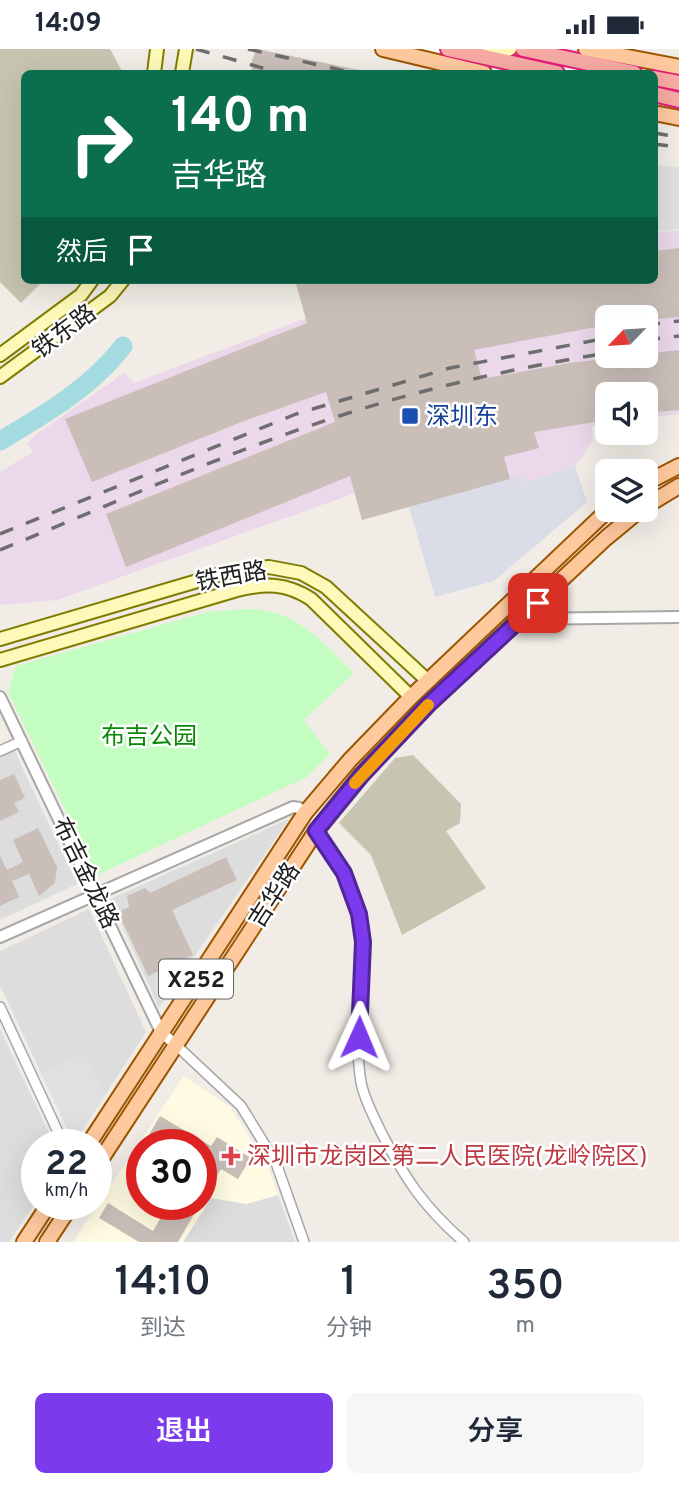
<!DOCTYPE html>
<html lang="zh">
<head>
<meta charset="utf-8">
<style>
	body { margin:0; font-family:Overpass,"Noto Sans SC",sans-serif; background:#f6f6f7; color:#1f2937; height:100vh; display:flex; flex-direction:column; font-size:26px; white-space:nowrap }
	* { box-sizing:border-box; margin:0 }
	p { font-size:23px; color:#747a83 }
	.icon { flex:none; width:38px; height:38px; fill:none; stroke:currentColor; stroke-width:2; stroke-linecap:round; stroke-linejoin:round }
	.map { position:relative; height:1193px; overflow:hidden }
	.details { display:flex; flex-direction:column; background:#fff; flex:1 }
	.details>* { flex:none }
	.banner { position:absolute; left:21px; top:21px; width:637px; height:214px; border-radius:10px; box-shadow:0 7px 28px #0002; background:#0b6e4f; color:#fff; overflow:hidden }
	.needle { width:46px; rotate:245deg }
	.tools { position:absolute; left:595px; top:256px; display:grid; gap:14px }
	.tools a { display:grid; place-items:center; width:63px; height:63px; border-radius:10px; background:#fff; box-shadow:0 7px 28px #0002; font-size:35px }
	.speed { position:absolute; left:21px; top:1080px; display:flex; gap:14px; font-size:35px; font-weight:700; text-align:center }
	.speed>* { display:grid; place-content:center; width:91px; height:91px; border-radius:50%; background:#fff; box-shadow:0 7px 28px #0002; line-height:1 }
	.speed small { font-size:18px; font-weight:400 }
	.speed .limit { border:10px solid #d22; background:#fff; color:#111 }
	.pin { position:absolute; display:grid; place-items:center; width:60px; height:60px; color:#fff; margin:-30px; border-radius:14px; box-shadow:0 4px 10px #0006 }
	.me { position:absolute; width:77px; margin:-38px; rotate:1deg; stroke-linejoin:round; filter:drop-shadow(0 0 5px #0008) }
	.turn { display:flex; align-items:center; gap:24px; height:147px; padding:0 35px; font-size:32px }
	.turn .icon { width:91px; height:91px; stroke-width:2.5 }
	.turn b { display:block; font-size:49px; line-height:60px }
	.then { display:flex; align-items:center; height:66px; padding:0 35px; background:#0003; gap:14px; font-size:26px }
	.eta { display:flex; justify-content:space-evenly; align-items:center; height:119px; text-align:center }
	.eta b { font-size:42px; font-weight:600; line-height:49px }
	.action { display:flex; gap:14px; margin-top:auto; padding:14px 35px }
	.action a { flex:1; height:80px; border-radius:10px; background:#7c3aed; color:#fff; font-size:28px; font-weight:600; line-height:80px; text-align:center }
	.action a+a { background:#f6f6f7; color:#1f2937 }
	.status { display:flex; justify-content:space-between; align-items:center; height:49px; padding:0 35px; background:#fff; direction:ltr }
	.status svg { height:19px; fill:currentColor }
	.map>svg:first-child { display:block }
</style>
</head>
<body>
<div class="status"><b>14:09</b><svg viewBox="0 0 49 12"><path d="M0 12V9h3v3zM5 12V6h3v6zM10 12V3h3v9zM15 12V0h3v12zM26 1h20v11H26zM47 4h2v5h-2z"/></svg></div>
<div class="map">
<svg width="679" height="1193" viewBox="0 0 679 1193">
	<rect width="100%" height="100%" fill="#f1ece6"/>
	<g fill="#dedddd">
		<path d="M14,701L77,835L0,871V707Z"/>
		<path d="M289,770L159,959L110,850Z"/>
		<path d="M89,860L146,983L104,1048L83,1004L41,1024L0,936V902Z"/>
		<path d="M0,980L54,1095L37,1096V1151L9,1193H0Z"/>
		<path d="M278,1146L295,1193H183L211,1148L246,1155Z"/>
	</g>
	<path fill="#ebd8ea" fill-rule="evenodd" d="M679,181V365L646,369V345H607V375L592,377L593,392L575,417L524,434L521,427L362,471L355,444L57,551L0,556V423L33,403L27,394L34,387L124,324L134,334L306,269L654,231L655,184ZM607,268H646V306H607Z"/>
	<path fill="#fffbe2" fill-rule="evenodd" d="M184,1027L231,1059L268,1118L278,1146L246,1155L211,1149L183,1193H73ZM142,1096H201V1155H142Z"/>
	<g fill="#c7c4b1">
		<path d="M0,0H110L123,24H24V231H44L21,254L0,233Z"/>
		<path d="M413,706L461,755L460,774L446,782L486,839L402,886L371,806L339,774L395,709Z"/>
	</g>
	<path fill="#c4fdc2" d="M246,560C295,559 322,592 354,624L304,671L330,705L307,728L97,826L8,643L16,617L207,563Z"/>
	<g fill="#e0e0e0">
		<path d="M655,116L679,118V180L655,183Z"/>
		<path d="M83,1004L104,1048L74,1094L41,1024Z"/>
	</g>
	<path fill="#dadce7" d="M575,417L587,453L494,532L435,548L409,458L521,427L524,434Z"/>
	<path fill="#fff" d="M391,0H527L646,24H502Z"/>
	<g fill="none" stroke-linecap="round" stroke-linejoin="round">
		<path stroke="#a4dbe1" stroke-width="19" d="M0,392C44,366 92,338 123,297"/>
	</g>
	<g fill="#cabeb9">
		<path d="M257,0L359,21V24H252V11Z"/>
		<path d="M679,199V268L646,271V268H607V276L474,301L482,330L569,314L679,301V361L646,364V345H607V371L534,383L539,399L504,408L510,430L362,471L350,427L126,518L106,465L335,373L326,343L244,372L92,433L65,370L307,274L295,231H654V202Z"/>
		<path d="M14,725L25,749L14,754L19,763L0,772V731Z"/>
		<path d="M38,779L57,818L55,834L39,847L29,825L12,832L19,848L0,857V807L7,821L23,813L13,791Z"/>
		<path d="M226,808L237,831L172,861L193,906L182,911L184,922L166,930L159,922L148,927L118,863L129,858L127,847L145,839L150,844Z"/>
		<path d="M160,1067L211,1097L217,1088L251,1109L238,1130L221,1120L201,1153V1096H143Z"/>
		<path d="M108,1154L153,1182L169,1155H200L178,1193H139L99,1169Z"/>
	</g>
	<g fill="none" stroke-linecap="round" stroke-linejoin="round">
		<defs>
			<g id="minor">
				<path d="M0,702L22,692"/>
				<path d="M316,782C339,813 363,853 363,894C364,940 353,987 361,1033C364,1050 374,1068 381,1083C406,1131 423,1157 464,1193"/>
				<path d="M0,958L64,1096"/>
				<path d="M176,996L241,1057L276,1114L304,1193"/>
			</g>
			<g id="tertiary">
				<path d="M505,558L521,570L679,568"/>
				<path d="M0,648L161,983L176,996"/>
				<path d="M0,888L293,758L299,759L305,764"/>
			</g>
			<g id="secondary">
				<path d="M487,4L498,6L510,0"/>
				<path d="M154,24L157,0"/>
				<path d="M182,24L186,0"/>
				<path d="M0,306L81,246L92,231"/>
				<path d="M0,328L110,247L123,231"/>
				<path d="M0,590L228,523L269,518L301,524L326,538L428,632"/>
				<path d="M0,611L237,541C266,534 286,534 311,550L411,648"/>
			</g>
			<g id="primary">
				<path d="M383,0L484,24"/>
				<path d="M586,0L679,18"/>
				<path d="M654,64L679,69"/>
				<path d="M646,434L679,417"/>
				<path d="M646,457L679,437"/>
				<path d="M88,1096L305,764L350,711L411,648L609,460"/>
				<path d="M96,1118L316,782L361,726L428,656L606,489L641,460"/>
				<path d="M24,1193L49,1155"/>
				<path d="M47,1193L72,1155"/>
			</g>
			<g id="trunk">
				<path d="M448,0L557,24"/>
				<path d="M523,0L634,24"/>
				<path d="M654,29L679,34"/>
				<path d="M654,45L679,51"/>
			</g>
		</defs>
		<use href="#minor" stroke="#a7a7a7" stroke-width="12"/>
		<use href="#tertiary" stroke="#a7a7a7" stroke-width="14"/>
		<use href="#secondary" stroke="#7f7d00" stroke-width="16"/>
		<use href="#primary" stroke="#9d5600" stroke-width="18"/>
		<use href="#trunk" stroke="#e61c7a" stroke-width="18"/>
		<use href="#minor" stroke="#fff" stroke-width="9"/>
		<use href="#tertiary" stroke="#fff" stroke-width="10"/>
		<use href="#secondary" stroke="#fdf9b8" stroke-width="12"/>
		<use href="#primary" stroke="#ffc99e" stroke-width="14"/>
		<use href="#trunk" stroke="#f6aaa3" stroke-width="14"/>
		<g stroke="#6e6e6e" stroke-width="3.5" stroke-dasharray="14 14" stroke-linecap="butt">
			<path d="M196,0L280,24"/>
			<path d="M248,0L354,24"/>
			<path d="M654,84L679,88"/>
			<path d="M654,95L679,98"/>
			<path d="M646,276L679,272"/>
			<path d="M646,291L679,287"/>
			<path d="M0,485L296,365L450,319L607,289"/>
			<path d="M0,501C117,453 233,400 355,362C438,336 521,318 607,304"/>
		</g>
	</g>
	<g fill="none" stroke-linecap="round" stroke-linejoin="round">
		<defs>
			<path id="route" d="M359,988L363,893L359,865L344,824L316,782L362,726L428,656L538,554"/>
		</defs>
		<use href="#route" stroke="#51269a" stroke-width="18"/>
		<use href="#route" stroke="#7c3aed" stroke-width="12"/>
		<path stroke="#f59e0b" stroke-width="12" d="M355,734L428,656"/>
	</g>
	<rect fill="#1a4fb4" stroke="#fff" stroke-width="2.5" x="401" y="358" width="18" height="18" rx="3.5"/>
	<path fill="#e0444e" stroke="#fff" stroke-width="2.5" d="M227.5 1096.5h7v7h7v7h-7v7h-7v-7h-7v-7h7z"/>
	<g text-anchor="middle" stroke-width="5" stroke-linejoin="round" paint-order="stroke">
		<rect fill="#fff" stroke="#636363" stroke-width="2" x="159" y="910.5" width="74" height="39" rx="5"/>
		<g font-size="23" font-weight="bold" fill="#202020">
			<text x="196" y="938">X252</text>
		</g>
		<g font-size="24" fill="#202020" stroke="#fff">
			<text transform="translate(64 282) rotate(-37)" y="8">铁东路</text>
			<text transform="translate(231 527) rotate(-10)" y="8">铁西路</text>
			<text transform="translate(86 824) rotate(64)" y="8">布吉金龙路</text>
			<text transform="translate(274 846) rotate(-57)" y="8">吉华路</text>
		</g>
		<g font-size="24" fill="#164399" stroke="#fff" text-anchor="start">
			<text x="426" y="375">深圳东</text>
		</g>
		<g font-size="24" fill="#0a8805" stroke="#fff">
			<text x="149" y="695">布吉公园</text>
		</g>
		<g font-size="24" fill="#be3a42" stroke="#fff" text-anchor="start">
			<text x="247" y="1115">深圳市龙岗区第二人民医院(龙岭院区)</text>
		</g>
	</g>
</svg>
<div class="tools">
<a><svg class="needle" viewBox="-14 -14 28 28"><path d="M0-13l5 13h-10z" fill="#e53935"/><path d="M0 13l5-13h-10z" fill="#747a83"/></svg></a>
<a><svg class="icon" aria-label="sound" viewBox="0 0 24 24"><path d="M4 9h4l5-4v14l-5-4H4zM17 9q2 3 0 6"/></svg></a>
<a><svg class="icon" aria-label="layers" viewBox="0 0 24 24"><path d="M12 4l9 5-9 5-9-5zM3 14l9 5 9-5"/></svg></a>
</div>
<div class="speed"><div>22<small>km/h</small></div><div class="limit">30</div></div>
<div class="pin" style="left:538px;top:554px;background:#d93025"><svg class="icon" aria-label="arrive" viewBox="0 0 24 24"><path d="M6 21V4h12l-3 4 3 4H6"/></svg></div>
<svg class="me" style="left:359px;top:988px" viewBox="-20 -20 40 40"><path d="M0-17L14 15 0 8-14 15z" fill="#7c3aed" stroke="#fff" stroke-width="4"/></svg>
<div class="banner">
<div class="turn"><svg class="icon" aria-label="right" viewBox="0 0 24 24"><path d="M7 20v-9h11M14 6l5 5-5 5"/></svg><div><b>140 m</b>吉华路</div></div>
<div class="then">然后<svg class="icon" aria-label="arrive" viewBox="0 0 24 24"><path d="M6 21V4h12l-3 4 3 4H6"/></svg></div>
</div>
</div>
<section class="details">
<div class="eta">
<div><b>14:10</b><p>到达</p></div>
<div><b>1</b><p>分钟</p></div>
<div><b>350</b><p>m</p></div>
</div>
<div class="action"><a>退出</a><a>分享</a></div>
</section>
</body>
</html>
